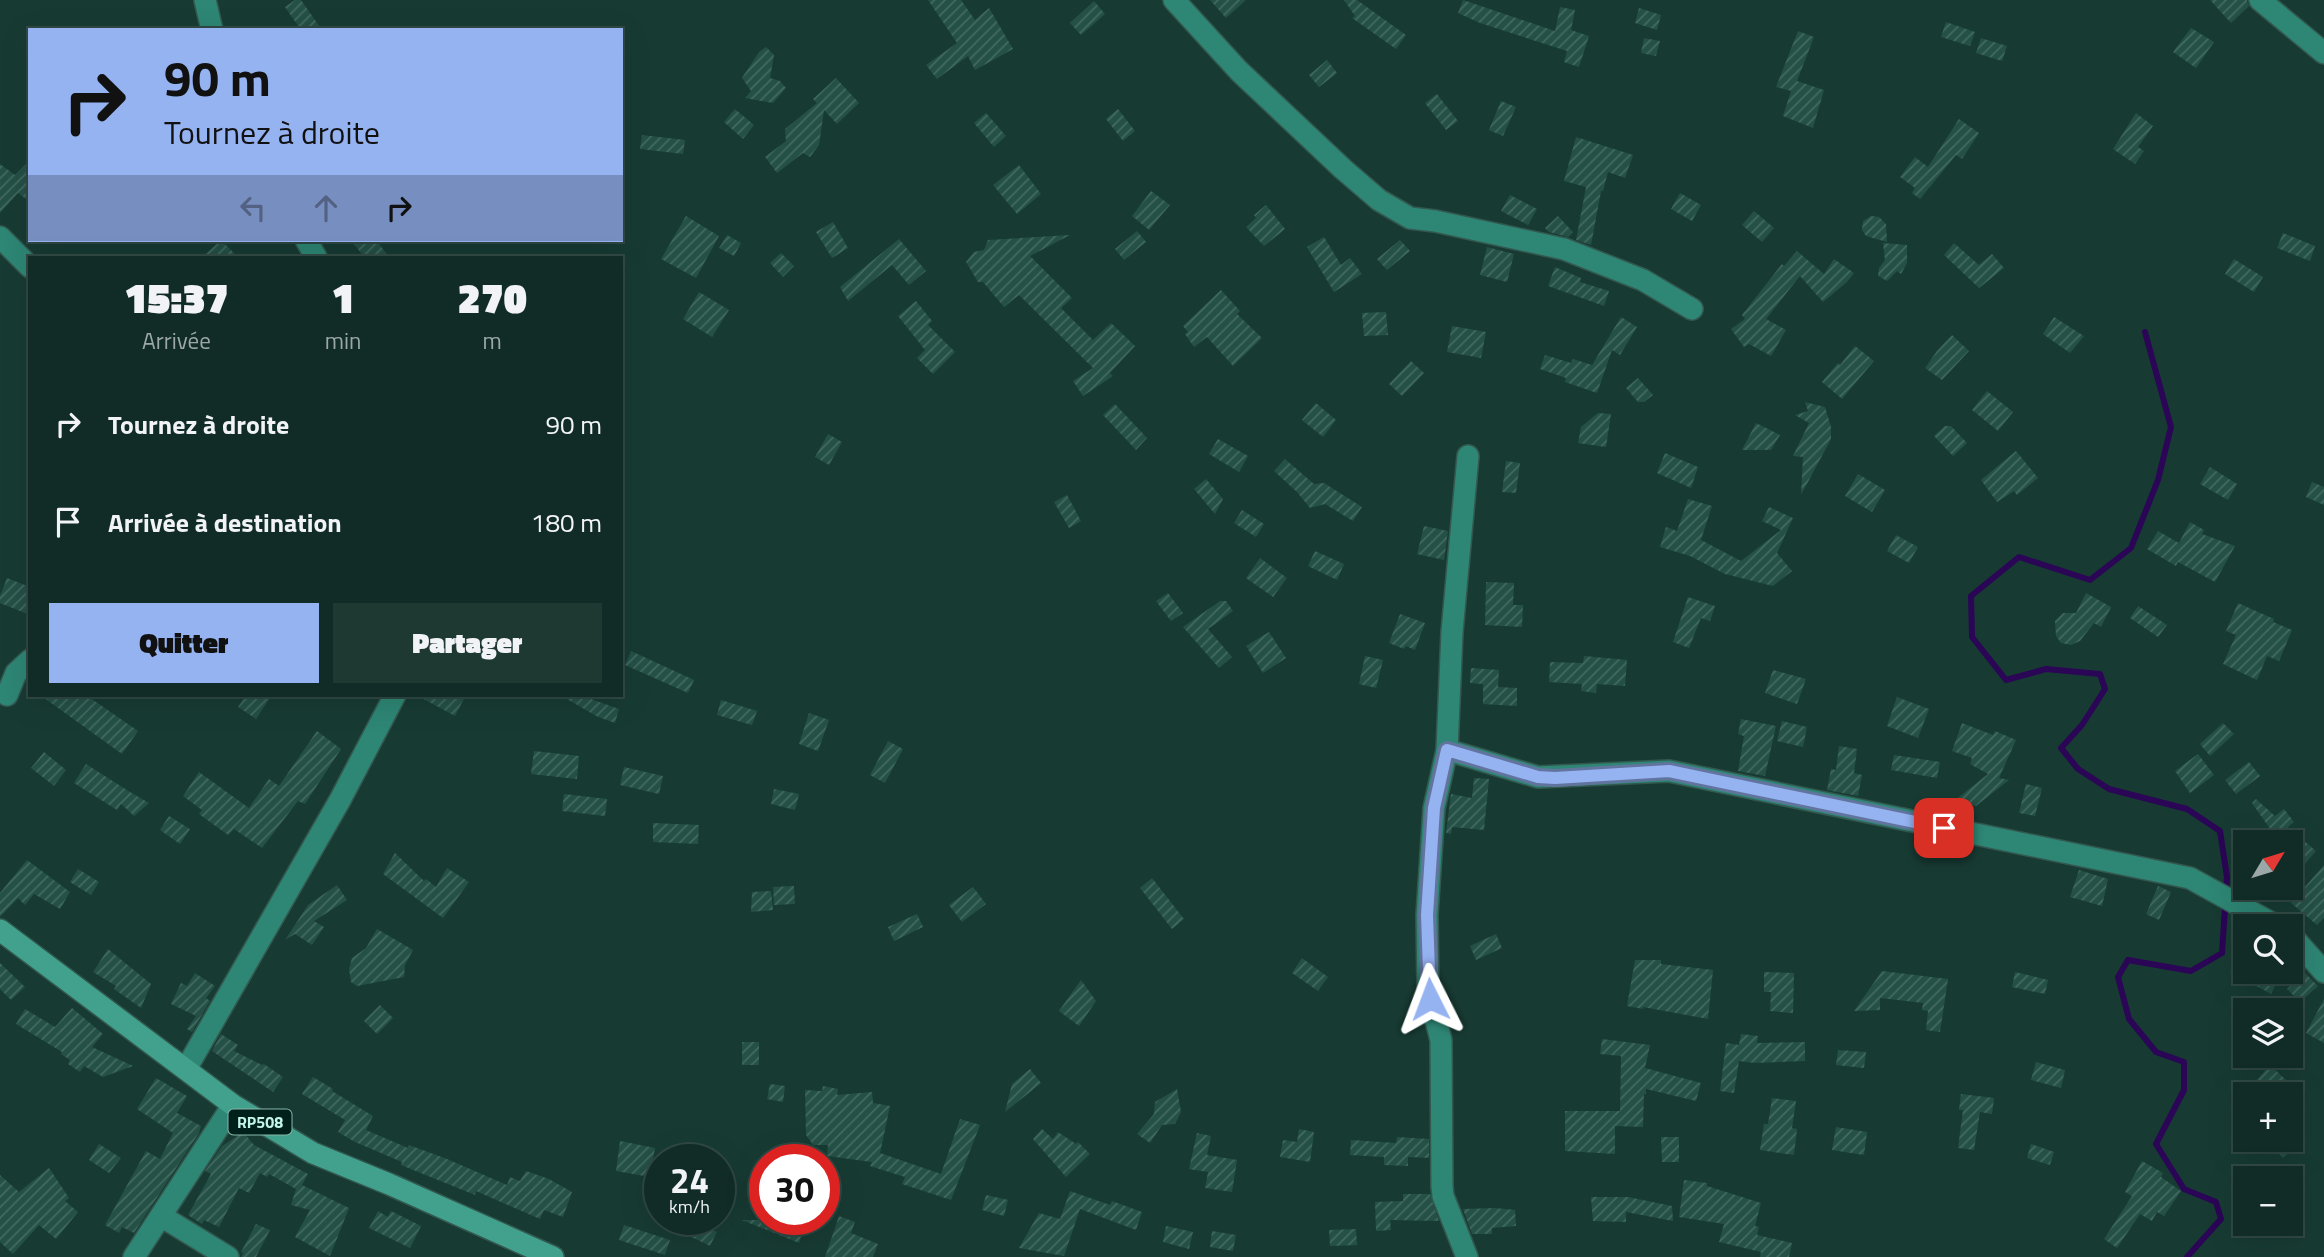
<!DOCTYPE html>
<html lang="fr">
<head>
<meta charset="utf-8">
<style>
	body { margin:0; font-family:"Titillium Web",sans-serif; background:#1e3832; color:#f1f3f6; height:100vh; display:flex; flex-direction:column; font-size:26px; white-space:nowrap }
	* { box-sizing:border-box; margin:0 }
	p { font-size:23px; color:#9ca7a7 }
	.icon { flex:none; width:38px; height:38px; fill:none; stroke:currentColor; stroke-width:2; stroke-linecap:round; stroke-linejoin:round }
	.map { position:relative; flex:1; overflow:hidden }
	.drawer { position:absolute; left:28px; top:256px; width:595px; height:441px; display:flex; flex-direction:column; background:#112c26; border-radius:0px; box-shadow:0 7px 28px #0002,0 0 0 2px #304843 }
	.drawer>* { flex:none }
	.guide { position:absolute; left:28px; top:28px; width:595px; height:214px; border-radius:0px; box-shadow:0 7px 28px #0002,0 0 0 2px #304843; background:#95b2f1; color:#111; overflow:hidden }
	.needle { width:46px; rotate:52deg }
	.buttons { position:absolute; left:2233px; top:830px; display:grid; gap:14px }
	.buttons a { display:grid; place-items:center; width:70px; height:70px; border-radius:0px; background:#112c26; box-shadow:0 7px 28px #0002,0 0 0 2px #304843; font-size:35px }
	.speed { position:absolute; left:644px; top:1144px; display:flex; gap:14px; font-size:35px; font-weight:700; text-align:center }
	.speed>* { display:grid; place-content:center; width:91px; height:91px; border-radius:50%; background:#112c26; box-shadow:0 7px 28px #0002,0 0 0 2px #304843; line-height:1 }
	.speed small { font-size:18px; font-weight:400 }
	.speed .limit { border:10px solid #d22; background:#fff; color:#111 }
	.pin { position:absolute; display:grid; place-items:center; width:60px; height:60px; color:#fff; margin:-30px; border-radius:14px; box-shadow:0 4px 10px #0006 }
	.me { position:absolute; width:77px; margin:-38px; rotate:357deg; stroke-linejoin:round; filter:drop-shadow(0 0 5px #0008) }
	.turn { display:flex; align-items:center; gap:24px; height:147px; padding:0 21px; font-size:32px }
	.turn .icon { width:91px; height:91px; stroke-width:2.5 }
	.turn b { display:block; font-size:49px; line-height:60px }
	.lanes { display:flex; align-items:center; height:66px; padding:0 21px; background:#0003; justify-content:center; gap:35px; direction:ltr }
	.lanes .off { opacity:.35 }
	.eta { display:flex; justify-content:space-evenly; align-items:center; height:119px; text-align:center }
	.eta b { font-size:42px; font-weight:800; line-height:49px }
	.primary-button { display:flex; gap:14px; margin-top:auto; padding:14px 21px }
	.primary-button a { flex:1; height:80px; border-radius:0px; background:#95b2f1; color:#111; font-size:28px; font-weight:800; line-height:80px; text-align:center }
	.primary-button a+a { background:#1e3832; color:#f1f3f6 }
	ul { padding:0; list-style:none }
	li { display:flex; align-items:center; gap:21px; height:98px; padding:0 21px }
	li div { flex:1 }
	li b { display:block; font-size:26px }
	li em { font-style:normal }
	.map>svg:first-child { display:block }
</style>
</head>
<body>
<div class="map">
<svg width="2324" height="1257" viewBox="0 0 2324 1257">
	<defs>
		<pattern id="building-hatch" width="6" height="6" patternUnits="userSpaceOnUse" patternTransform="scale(1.75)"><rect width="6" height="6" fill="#245046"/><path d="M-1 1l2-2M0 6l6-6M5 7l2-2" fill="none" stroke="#426a61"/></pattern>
	</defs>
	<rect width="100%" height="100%" fill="#173b33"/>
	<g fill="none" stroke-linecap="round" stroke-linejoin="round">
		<path stroke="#2b0556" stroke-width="6" d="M2145,332L2171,427L2158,480L2131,548L2090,580L2019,557L1971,596L1972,637L2006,680L2046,669L2100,674L2105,689L2082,725L2061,748L2078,769L2109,789L2187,809L2220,831L2227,877L2222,953L2191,971L2128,960L2118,977L2129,1019L2156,1052L2184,1062V1090L2156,1144L2184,1189L2216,1202L2221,1219L2187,1257"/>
	</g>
	<g fill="url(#building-hatch)">
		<path d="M295,0H301L322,30H301L285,7Z"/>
		<path d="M928,0H961L975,20L989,8L1013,49L975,70L968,56L937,79L926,65L957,43Z"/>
		<path d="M1210,0H1246L1226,18Z"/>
		<path d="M1344,0H1357L1406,35L1396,49L1352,18L1355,16Z"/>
		<path d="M1463,0L1555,31L1560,7L1575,10L1571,30L1589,36L1579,67L1564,62L1567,51L1480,23L1458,13Z"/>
		<path d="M2210,0H2247L2249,6L2231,23Z"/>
		<path d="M1094,1L1105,14L1081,35L1070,23Z"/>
		<path d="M1639,8L1661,15L1657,30L1635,23Z"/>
		<path d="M1946,22L1975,32L1970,46L1941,37Z"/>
		<path d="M2191,28L2214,42L2196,68L2173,52Z"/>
		<path d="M1798,31L1814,37L1797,81L1824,90L1813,128L1783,116L1791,91L1776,87Z"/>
		<path d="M1644,38L1660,41L1656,56L1641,53Z"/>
		<path d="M1981,38L2007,46L2002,61L1976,53Z"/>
		<path d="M766,47L774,55L770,78L780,81L786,88L773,103L745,98L751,91L742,78L759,52Z"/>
		<path d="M1327,60L1337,73L1319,87L1309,75Z"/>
		<path d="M836,78L859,103L837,124L824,110L819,145L810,157L803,153L777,173L765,157L786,141L785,129L817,103L813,99Z"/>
		<path d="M1437,94L1458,121L1446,130L1425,103Z"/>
		<path d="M1501,101L1516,107L1503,136L1489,130Z"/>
		<path d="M735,109L754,125L743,139L724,122Z"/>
		<path d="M1118,109L1135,131L1123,141L1106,119Z"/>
		<path d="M986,113L1006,136L994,147L974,123Z"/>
		<path d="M2136,113L2153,126L2138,147L2144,151L2135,164L2113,149Z"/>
		<path d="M1959,119L1979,133L1962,159L1956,155L1920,199L1912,193L1915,188L1900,177L1915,157L1928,167Z"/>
		<path d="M642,135L685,140L683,154L640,149Z"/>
		<path d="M1576,137L1633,155L1625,178L1608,172L1603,191H1601L1591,245L1576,240L1586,187L1564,181Z"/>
		<path d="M30,160V202L18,193L0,213V164L15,175Z"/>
		<path d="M1019,165L1041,194L1017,214L993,185Z"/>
		<path d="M1151,191L1170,205L1149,230L1132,216Z"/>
		<path d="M1680,193L1701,205L1692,221L1671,209Z"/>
		<path d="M1510,195L1537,209L1528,225L1501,211Z"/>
		<path d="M1266,205L1285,229L1264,246L1246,227L1256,218L1254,215Z"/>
		<path d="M1754,211L1774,228L1762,242L1742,225Z"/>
		<path d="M686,216L719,236L696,278L661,259Z"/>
		<path d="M1558,216L1573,232L1568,237L1549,232L1545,228Z"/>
		<path d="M1871,216L1879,217L1886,224L1887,242L1866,236L1862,230L1863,221Z"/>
		<path d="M833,222L848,248L832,258L816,232Z"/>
		<path d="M1137,231L1146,242L1124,260L1115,249Z"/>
		<path d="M2283,233L2315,246L2310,261L2277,248Z"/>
		<path d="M727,235L741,243L734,256L719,248Z"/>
		<path d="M1070,235L1030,256L1072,298L1061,308L1093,340L1111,323L1135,346L1110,373L1113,376L1083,396L1073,381L1093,368L1019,295L1004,307L983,282H978L966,262L974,252L984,250L988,240Z"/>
		<path d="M1324,237L1341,265L1350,258L1362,274L1334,292L1307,247Z"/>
		<path d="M899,239L926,271L909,285L892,265L848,301L840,287Z"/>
		<path d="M221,240L238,257H202Z"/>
		<path d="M351,240H376L389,257H364Z"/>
		<path d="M1400,240L1410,251L1387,270L1377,259Z"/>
		<path d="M1883,243L1907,245V263L1901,274L1897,271L1887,281L1878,276L1879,268L1885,260Z"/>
		<path d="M1954,243L1979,265L1992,254L2004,268L1979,288L1944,255Z"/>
		<path d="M1487,247L1514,254L1507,282L1480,275Z"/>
		<path d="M1797,251L1824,274L1834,259L1854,273L1847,282L1823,302L1800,276L1766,319L1786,330L1771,356L1749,344L1744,347L1731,329L1745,319L1742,315L1782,264L1784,266Z"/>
		<path d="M781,253L794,266L783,277L770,263Z"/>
		<path d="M2234,259L2263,277L2254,292L2225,274Z"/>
		<path d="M1555,267L1581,278L1580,282L1609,291L1604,306L1548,286Z"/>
		<path d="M1221,290L1240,311L1237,314L1262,338L1233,366L1207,337L1194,347L1185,334L1188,332L1183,326Z"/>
		<path d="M699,292L729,310L712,337L683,319Z"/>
		<path d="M916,301L932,321L928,325L955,352L933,374L917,358L925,350L898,316Z"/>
		<path d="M1386,312L1388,335L1364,336L1362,313Z"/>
		<path d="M1621,317L1637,327L1620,355L1612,350L1597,393L1565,382L1566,378L1540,369L1545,355L1571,363L1573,359L1592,365Z"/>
		<path d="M2054,317L2084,336L2070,353L2043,334Z"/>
		<path d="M1452,326L1486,332L1481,358L1447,352Z"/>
		<path d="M1952,335L1969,351L1942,380L1925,368L1937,351Z"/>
		<path d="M1855,346L1874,361L1842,399L1822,382L1838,363L1840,365Z"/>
		<path d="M1411,361L1424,373L1402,396L1389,384Z"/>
		<path d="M1638,378L1653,395L1644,402H1638L1626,388Z"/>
		<path d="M1987,391L2013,412L1998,431L1972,410Z"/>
		<path d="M1805,402L1825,407L1831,427V439L1801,495L1803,457L1793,456L1809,423L1795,415L1808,411Z"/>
		<path d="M1316,403L1336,420L1323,437L1302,420Z"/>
		<path d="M1115,404L1147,438L1136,450L1103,415Z"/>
		<path d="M1598,413L1611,414L1606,447L1578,443L1581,427Z"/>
		<path d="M1756,423L1780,435L1771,450H1742Z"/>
		<path d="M1945,426H1951L1967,443L1953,456L1934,436Z"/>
		<path d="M828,434L842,442L829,465L815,457Z"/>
		<path d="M1218,439L1248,456L1239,472L1209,454Z"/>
		<path d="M2016,451L2038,478L2017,495L2014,491L1997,502L1981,480Z"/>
		<path d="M1665,453L1698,467L1691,488L1657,473Z"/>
		<path d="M1285,459L1314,484L1324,483L1362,507L1353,521L1325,504L1310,508L1297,492L1274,471Z"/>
		<path d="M1506,461L1520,463L1516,493L1502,492Z"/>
		<path d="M2210,467L2237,484L2228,500L2200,484Z"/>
		<path d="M1858,474L1885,490L1872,512L1845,496Z"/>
		<path d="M1206,479L1223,499L1215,514L1194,489Z"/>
		<path d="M2312,482L2324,487V505L2306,497Z"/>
		<path d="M1067,495L1081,521L1069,528L1054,502Z"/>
		<path d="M1688,499L1712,506L1701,540L1741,561L1781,530L1762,521L1769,507L1793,518L1777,553L1792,571L1773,586L1725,574L1690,556L1660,547L1666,527L1677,531Z"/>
		<path d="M1242,510L1264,524L1256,537L1234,523Z"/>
		<path d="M2190,522L2204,530L2202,534L2235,546L2215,582L2178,562L2176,566L2147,549L2158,531L2179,543Z"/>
		<path d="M1424,526L1448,531L1444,560L1417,554Z"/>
		<path d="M1896,535L1918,547L1909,563L1887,551Z"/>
		<path d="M1315,551L1344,564L1337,580L1308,566Z"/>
		<path d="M1260,558L1287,578L1273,597L1246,578Z"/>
		<path d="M7,578L30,587V615L0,603V596Z"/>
		<path d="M1486,582L1514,583L1513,605H1523L1522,627L1485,625Z"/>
		<path d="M1168,593L1183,613L1171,621L1156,601Z"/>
		<path d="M2086,593L2111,607L2101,627L2094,623L2080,641L2071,645L2061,643L2056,636L2055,621L2063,613H2076Z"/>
		<path d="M1688,597L1715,606L1710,621L1701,618L1689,648L1673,642Z"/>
		<path d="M1220,601H1226L1233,611L1208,629L1232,657L1219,668L1183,627Z"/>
		<path d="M2238,603L2274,619L2273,622L2292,630L2279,661L2267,656L2257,680L2223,664L2236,635L2226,631Z"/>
		<path d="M2138,606L2167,625L2158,637L2130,618Z"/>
		<path d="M1400,614L1425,623L1415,650L1406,646L1404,649L1389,643Z"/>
		<path d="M1269,632L1286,658L1263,673L1246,646Z"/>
		<path d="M631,651L694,680L688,693L625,665Z"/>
		<path d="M1365,656L1383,660L1376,688L1359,684Z"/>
		<path d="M1584,656L1627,660L1625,686L1597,684L1596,693L1581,691L1582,684L1549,682L1550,662L1583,663Z"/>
		<path d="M1471,668L1499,670L1498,687L1517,688V706L1483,704V684L1470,683Z"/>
		<path d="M1773,670L1806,679L1797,704L1765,693Z"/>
		<path d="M40,695H86L138,731L122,754Z"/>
		<path d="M246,695H272L256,719L238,707Z"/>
		<path d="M416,695H466L455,716Z"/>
		<path d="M566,695H580L619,709L615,723L598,717L565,698Z"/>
		<path d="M1897,697L1929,709L1918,738L1887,726Z"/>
		<path d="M721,700L757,711L752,725L717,715Z"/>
		<path d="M809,713L829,720L818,751L799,744Z"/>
		<path d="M1741,719L1776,726L1765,776L1738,771L1744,736L1738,734Z"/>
		<path d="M1782,721L1807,727L1803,747L1777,741Z"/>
		<path d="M1962,723L1993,735L1995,731L2016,740L1999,778L2009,780L1976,806L1955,800L1988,774L1970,764L1972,758L1952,751Z"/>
		<path d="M2223,723L2234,734L2210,756L2200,744Z"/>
		<path d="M317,731L341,749L305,804L298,801L262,848L234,829L228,835L199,814L202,810L183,796L199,772L249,808L269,779L279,786Z"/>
		<path d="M888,741L903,749L885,783L870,775Z"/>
		<path d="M1839,746L1857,749L1854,773L1862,775L1858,796L1827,790L1831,769L1836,770Z"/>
		<path d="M534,751L579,756L577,779L531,774Z"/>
		<path d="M44,752L66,770L54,786L31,768Z"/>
		<path d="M2198,754L2214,775L2190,793L2175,771Z"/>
		<path d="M1894,755L1940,762L1937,778L1891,770Z"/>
		<path d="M2249,762L2260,776L2236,794L2225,780Z"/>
		<path d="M86,764L130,792L149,803L134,816L121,804L117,810L74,783Z"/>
		<path d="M624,767L663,776L659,794L620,785Z"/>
		<path d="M1474,778L1489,779L1484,830L1452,827L1451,834L1446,833L1451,794L1472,798Z"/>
		<path d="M2026,784L2042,788L2035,816L2019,813Z"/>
		<path d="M774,789L799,794L795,810L771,804Z"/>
		<path d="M564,794L607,799L605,816L562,811Z"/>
		<path d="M2256,799L2275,816L2284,809L2294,822L2288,827L2316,851L2304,865L2291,853V842H2280L2275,836L2252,803Z"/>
		<path d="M169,816L190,829L180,844L160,830Z"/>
		<path d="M653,823L699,825L698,844L653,842Z"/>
		<path d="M395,853L424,881L426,879L436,887L447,868L469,882L443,918L383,874Z"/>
		<path d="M27,860L70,892L60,909L34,894L25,905L18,898L0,917V893Z"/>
		<path d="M2324,865V918L2317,925L2291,903Z"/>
		<path d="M78,869L99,882L91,895L70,882Z"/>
		<path d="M2079,870L2108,879L2102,906L2070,897Z"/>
		<path d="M1152,878L1184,919L1172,929L1140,888Z"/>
		<path d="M337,885L347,900L314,921L324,927L312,945L295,934L285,940L308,905Z"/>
		<path d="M794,886L795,904L774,905L773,887Z"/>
		<path d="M2158,886L2171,892L2159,920L2146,914Z"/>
		<path d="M973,887L986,904L962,922L949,905Z"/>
		<path d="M771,891L773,910L751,912L752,892Z"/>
		<path d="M917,914L923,927L894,941L888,927Z"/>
		<path d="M377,929L413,950L405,965L404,977L357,986L351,982L349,969L352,958L366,948Z"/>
		<path d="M1496,934L1502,948L1476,960L1470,946Z"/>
		<path d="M108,949L151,984L141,1008L114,989L116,986L93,972Z"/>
		<path d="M1302,958L1328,977L1318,991L1292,973Z"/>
		<path d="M1635,960H1661V964L1713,970L1708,1019L1643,1007V1009L1627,1006Z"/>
		<path d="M0,963L25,987L11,1000L0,989Z"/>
		<path d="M1882,971L1948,979L1940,1032L1926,1030L1928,1011L1922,1010L1923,1003L1880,998V1010L1854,1011Z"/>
		<path d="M2230,971H2266L2279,978L2271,994Z"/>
		<path d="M1764,972L1794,973L1793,1013L1770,1011L1771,992H1764Z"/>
		<path d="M2015,972L2048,980L2045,994L2012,987Z"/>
		<path d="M195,973L215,986L206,998L210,1001L192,1032L187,1029L196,1016L171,1004L181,983L187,986Z"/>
		<path d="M2305,973L2318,986L2300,1002L2287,989Z"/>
		<path d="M1081,980L1096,1001L1079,1026L1059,1011Z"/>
		<path d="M2324,999V1043L2306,1033Z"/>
		<path d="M380,1005L393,1018L377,1034L364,1021Z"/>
		<path d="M72,1008L103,1034L92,1047L133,1066L103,1077L84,1066L80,1072L68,1064L70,1060L61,1054L62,1052L16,1024L25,1009L55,1027Z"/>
		<path d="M221,1034L238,1045L234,1051L262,1065L264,1064L283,1077L273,1092L212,1051Z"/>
		<path d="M1741,1034L1758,1036L1757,1043L1805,1042V1061L1755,1063L1739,1061L1734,1093L1720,1091L1726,1043L1739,1045Z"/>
		<path d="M1602,1039L1650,1045L1645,1068L1701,1083L1696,1101L1646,1089V1094H1644L1643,1127L1615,1126V1154L1565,1151V1111H1620L1621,1056L1600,1054Z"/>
		<rect x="742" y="1042" width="17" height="23"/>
		<path d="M1838,1050L1866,1052L1864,1068L1836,1065Z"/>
		<path d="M2036,1062L2065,1070L2061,1088L2031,1080Z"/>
		<path d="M2270,1065L2301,1094H2269L2256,1081Z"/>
		<path d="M1030,1069L1041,1083L1005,1112L1012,1084Z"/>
		<path d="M313,1077L333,1089L332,1091L373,1116L366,1130L408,1148L409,1145L447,1159L507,1185L510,1177L520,1181L526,1171L549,1179L572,1192L563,1217L544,1210L540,1219L476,1191L475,1195L401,1165L402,1162L355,1142L338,1132L345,1120L302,1094Z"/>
		<path d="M156,1078L187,1096L177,1113L201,1126L199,1133L134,1233L122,1227L119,1233L105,1225L146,1151L160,1159L173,1133L137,1109Z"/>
		<path d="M770,1084L785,1086L783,1102L767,1099Z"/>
		<path d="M823,1086L838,1089L837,1095L872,1092L873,1103L890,1106L880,1153L941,1174L960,1119L980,1125L951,1200L902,1184L905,1177L870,1166L872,1162L827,1156L828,1145H813L806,1135L805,1090L822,1091Z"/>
		<path d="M1177,1089L1181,1112L1175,1124L1162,1125L1150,1143L1137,1134L1154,1114L1155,1102Z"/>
		<path d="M1961,1094L1994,1098L1992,1114L1980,1112L1974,1150L1958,1148L1963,1110H1959Z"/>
		<path d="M1772,1098L1796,1101L1792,1128L1797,1129L1794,1155L1760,1150L1764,1124H1768Z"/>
		<path d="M1836,1127L1867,1132L1864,1155L1832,1150Z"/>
		<path d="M1042,1129L1053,1139L1058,1132L1076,1144L1078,1142L1090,1154L1066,1177L1033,1139Z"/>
		<path d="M1299,1129L1314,1132L1310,1162L1280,1157L1283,1140L1297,1142Z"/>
		<path d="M243,1132L254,1145L308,1174L302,1185L349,1208L330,1256L295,1237L310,1210L291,1205L296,1189L269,1174L267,1177L260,1173L249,1193L239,1188L219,1227L204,1220L202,1224L188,1215L211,1174L205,1171L222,1146Z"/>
		<path d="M1197,1133L1211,1136L1207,1155L1237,1160L1232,1192L1205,1188L1208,1172L1189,1169Z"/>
		<path d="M1397,1137L1429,1139V1158L1408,1157V1166L1384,1165V1157L1350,1155L1351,1140L1396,1143Z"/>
		<path d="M1661,1137H1679V1162H1662Z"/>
		<path d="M2266,1139H2303L2283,1158Z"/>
		<path d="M620,1141L655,1148L650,1177L616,1171Z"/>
		<path d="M99,1144L121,1158L109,1173L89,1160Z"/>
		<path d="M2031,1144L2054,1152L2050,1165L2027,1158Z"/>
		<path d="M2142,1161L2163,1173L2161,1177L2181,1191L2164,1216L2157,1212L2152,1221L2140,1214L2117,1248L2104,1239L2132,1196L2125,1192Z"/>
		<path d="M49,1168L69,1198L65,1201L78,1212L56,1239L39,1225L13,1254L0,1242V1175L19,1192Z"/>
		<path d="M1684,1180L1707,1183V1186L1761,1203L1755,1226L1759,1227L1757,1235L1792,1243L1789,1257H1760L1761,1252L1719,1242L1724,1224L1679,1217Z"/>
		<path d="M1070,1191L1110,1205L1112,1201L1142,1212L1136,1230L1080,1209L1064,1256L1019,1248L1039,1213L1060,1219Z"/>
		<path d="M1403,1194H1430L1439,1221L1390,1220L1391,1230L1376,1231L1375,1202L1403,1201Z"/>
		<path d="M986,1195L1008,1200L1004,1216L982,1210Z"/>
		<path d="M1591,1197H1628L1672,1206L1673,1221L1626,1212V1222L1593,1221Z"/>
		<path d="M1495,1208L1515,1210L1516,1226L1492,1228V1234H1472L1463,1209Z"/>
		<path d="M378,1211L388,1217L391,1211L421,1226L410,1248L369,1228Z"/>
		<path d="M839,1216L855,1222L851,1233L878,1244L873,1257H825Z"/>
		<path d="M656,1220H693L717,1232L710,1246Z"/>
		<path d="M742,1220H807L799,1243Z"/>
		<path d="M256,1224L270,1230L256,1257H241L243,1253L241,1252Z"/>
		<path d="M624,1225L670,1240L665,1255L619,1240Z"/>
		<path d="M1166,1226L1193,1232L1189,1249L1163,1242Z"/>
		<path d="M1356,1229L1357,1245L1330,1246L1329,1230Z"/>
		<path d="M1212,1231L1236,1235L1233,1251L1210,1247Z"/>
	</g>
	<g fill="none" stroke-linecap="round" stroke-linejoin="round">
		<defs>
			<g id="minor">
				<path d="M205,0L212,30"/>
				<path d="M1174,0L1239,71L1343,169L1379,200L1410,218L1435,221L1564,249L1643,280L1692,309"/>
				<path d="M2260,0L2324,53"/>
				<path d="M0,237L30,267"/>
				<path d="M306,240L316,257"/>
				<path d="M7,695L16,673L30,660"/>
				<path d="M1447,750L1538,777L1669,771L2190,878L2277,926"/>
				<path d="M2291,935L2324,972"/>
				<path d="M186,1069L340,800L395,695"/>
				<path d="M161,1216L228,1257"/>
				<path d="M134,1257L233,1105"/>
				<path d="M1467,1257L1443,1196L1442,1186L1441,1040L1428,990L1427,915L1434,808L1447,750L1452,632L1468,456"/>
			</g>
			<path id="major" d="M0,930L233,1105L313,1153L389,1184L553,1257"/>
		</defs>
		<use href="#minor" stroke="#335850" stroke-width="24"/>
		<use href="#major" stroke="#335850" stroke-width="24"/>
		<use href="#minor" stroke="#2e8674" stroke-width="21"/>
		<use href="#major" stroke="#41a18d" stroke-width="21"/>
	</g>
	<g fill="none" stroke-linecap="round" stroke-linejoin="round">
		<defs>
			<path id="route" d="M1430,999L1427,915L1434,808L1447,750L1538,777L1555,778L1669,771L1944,828"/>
		</defs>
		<use href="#route" stroke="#61749d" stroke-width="18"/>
		<use href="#route" stroke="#95b2f1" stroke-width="12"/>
	</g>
	<g text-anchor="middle" stroke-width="7" stroke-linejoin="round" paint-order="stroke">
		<rect fill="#00211b" stroke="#88b5aa" stroke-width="2" x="228.5" y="1109.5" width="63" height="25" rx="5"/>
		<g font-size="16" font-weight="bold" fill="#c3f5e8">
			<text x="260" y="1128">RP508</text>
		</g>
	</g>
</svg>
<div class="buttons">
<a><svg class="needle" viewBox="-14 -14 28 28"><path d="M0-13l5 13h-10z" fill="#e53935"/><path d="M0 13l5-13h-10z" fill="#9ca7a7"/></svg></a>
<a><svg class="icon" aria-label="search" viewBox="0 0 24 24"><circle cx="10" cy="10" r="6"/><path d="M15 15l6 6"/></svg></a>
<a><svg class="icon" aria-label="layers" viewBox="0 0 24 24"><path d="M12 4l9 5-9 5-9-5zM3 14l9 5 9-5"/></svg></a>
<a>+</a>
<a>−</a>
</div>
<div class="speed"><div>24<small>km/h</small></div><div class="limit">30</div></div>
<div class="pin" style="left:1944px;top:828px;background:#d93025"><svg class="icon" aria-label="arrive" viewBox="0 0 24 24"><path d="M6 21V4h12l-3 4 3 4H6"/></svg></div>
<svg class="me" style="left:1430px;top:999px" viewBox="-20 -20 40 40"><path d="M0-17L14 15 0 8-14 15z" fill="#95b2f1" stroke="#fff" stroke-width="4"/></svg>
<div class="guide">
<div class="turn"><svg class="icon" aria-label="right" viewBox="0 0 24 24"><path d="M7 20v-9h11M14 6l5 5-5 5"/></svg><div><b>90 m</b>Tournez à droite</div></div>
<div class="lanes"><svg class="icon off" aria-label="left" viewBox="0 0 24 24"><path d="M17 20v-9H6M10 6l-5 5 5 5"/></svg><svg class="icon off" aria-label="ahead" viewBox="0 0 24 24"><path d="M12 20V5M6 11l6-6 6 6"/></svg><svg class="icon" aria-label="right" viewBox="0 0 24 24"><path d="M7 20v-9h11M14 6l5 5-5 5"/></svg></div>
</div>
<section class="drawer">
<div class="eta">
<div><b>15:37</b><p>Arrivée</p></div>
<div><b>1</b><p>min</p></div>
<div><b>270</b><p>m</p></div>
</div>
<ul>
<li><svg class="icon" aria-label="right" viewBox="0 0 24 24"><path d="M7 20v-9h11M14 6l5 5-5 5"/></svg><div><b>Tournez à droite</b></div><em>90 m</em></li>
<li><svg class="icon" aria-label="arrive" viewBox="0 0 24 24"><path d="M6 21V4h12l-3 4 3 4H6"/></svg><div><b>Arrivée à destination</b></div><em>180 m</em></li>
</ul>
<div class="primary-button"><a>Quitter</a><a>Partager</a></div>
</section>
</div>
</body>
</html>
